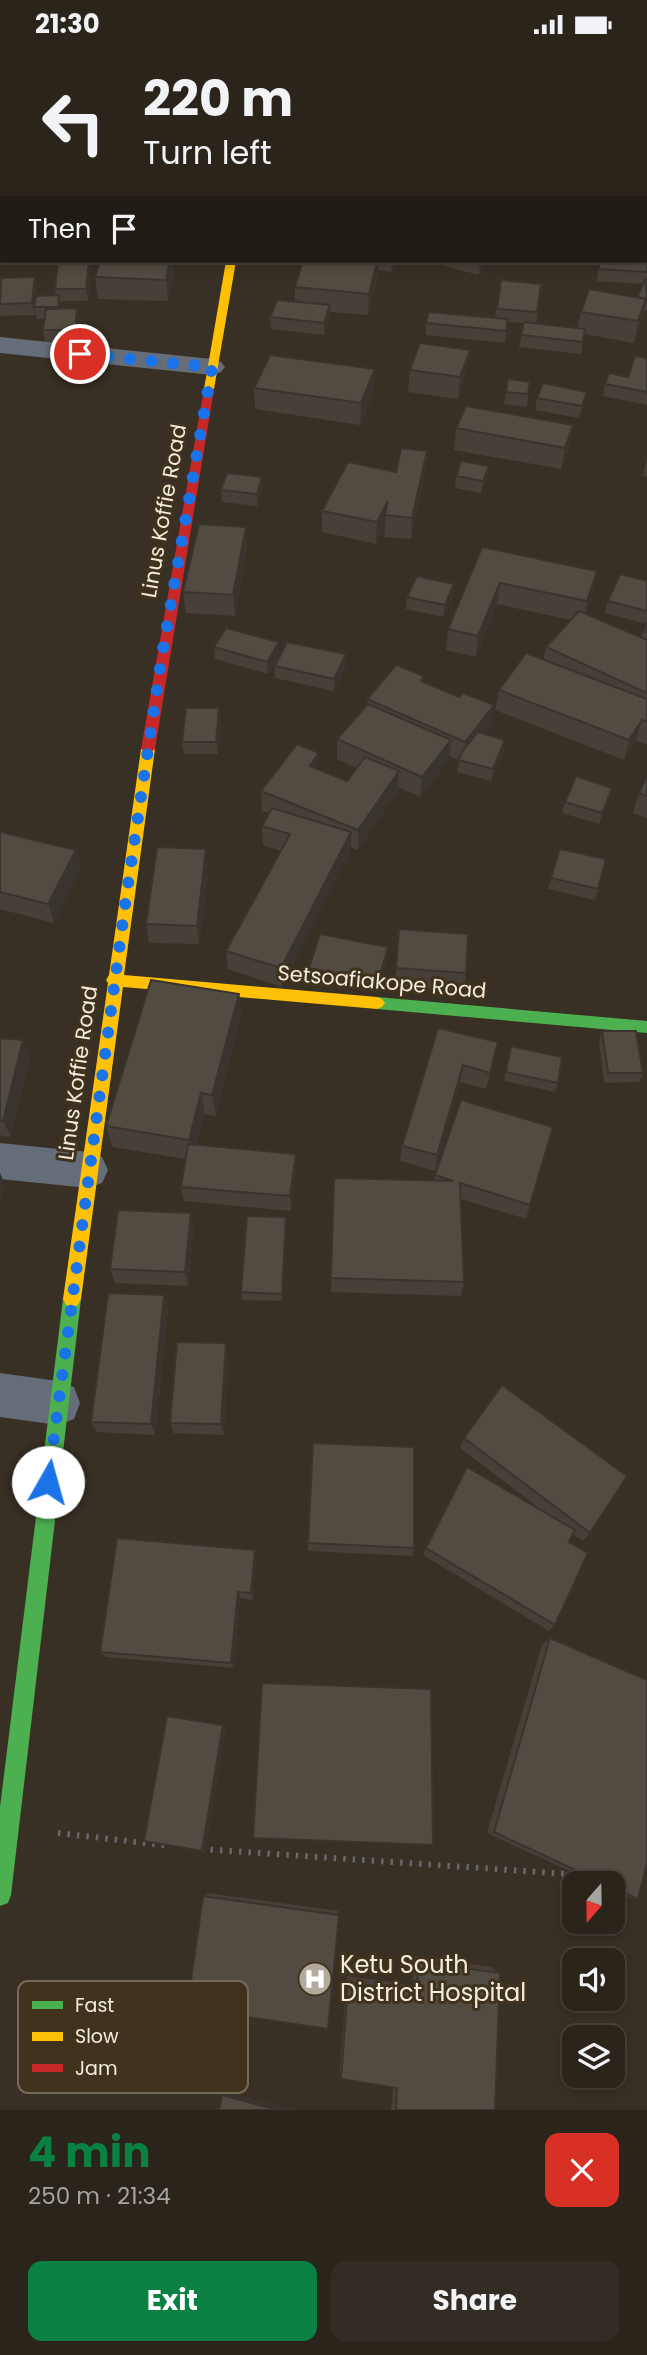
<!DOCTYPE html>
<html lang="en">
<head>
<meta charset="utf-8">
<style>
	body { margin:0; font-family:Poppins,sans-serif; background:#322c24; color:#f1f3f6; height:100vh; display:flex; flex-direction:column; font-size:26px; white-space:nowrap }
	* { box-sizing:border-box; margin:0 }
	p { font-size:23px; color:#a5a4a3 }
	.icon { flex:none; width:38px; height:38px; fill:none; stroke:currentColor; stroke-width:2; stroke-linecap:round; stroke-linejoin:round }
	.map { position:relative; height:2061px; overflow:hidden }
	.drawer { display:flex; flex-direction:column; background:#2a241b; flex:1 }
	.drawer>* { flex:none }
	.banner { position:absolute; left:0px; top:0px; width:648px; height:214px; box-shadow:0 4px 10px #0003,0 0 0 2px #46413a; background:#2a241b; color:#f1f3f6; overflow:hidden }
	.needle { width:46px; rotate:200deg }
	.controls { position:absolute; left:562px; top:1822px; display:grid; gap:14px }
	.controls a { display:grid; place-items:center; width:63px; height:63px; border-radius:14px; background:#2a241b; box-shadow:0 4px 10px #0003,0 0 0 2px #46413a; font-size:35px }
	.pin { position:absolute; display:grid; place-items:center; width:60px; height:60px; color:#fff; margin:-30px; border:4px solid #fff; border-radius:50%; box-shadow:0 2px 7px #0007 }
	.me { position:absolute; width:77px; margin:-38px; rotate:7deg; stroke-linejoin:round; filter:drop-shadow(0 0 5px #0008) }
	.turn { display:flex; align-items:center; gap:24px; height:147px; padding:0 28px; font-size:32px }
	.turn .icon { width:91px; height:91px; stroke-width:2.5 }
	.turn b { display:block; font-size:49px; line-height:60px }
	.then { display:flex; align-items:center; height:66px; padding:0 28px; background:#0003; gap:14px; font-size:26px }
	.round { display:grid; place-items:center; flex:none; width:74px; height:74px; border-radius:14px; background:#322c24 }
	.head { display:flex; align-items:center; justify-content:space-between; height:119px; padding:0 28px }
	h1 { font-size:42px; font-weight:700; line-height:52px; color:#0b8043 }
	.primary-button { display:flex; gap:14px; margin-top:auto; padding:14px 28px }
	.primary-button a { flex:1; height:80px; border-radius:14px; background:#0b8043; color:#fff; font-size:28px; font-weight:700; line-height:80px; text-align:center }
	.primary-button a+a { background:#322c24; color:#f1f3f6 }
	.status { display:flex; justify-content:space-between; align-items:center; height:49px; padding:0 35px; background:#2a241b; direction:ltr }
	.status svg { height:19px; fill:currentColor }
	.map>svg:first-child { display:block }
</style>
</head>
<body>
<div class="status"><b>21:30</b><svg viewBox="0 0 49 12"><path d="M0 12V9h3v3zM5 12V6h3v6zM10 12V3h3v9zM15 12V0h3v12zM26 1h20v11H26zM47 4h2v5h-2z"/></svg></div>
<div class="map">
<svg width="647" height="2061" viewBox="0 0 647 2061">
	<rect width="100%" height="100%" fill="#383024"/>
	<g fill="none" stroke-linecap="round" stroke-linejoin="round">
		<g stroke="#65686b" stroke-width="6" stroke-dasharray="2.5 7" stroke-linecap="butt">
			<path d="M58,1784L171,1797"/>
			<path d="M201,1800L583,1826"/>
		</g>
		<g fill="#646d78" fill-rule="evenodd">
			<rect x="250" y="0" width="20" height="2"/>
			<path d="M358,0H495L497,2H359Z"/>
			<rect x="646" y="154" width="1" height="14"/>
			<path d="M0,288L212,310L221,313L225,318L221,323L212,326L0,304Z"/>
			<path d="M0,1094L88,1103L102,1108L108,1121L102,1134L88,1139L0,1130Z"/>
			<path d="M0,1324L58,1332L74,1338L80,1354L74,1370L58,1376L0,1368Z"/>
		</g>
		<g fill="#4caf50" fill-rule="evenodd">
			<path d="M377,948L647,972V984L377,960L372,958L369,954L372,950Z"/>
			<path d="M72,1242L78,1244L81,1250L11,1846L8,1854L0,1857V1758L63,1250L66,1244Z"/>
		</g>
		<g fill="#ffc107" fill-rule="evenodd">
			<path d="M226,212H236L214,340L209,343L204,340Z"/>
			<path d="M148,695L155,700L124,926L377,948L382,950L385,954L382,958L377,960L123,938L81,1250L78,1256L72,1258L66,1256L63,1250L108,934L106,931L109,926L141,700Z"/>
		</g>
		<path fill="#c62828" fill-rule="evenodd" d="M209,337L214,340L155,700L148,705L141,700L204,340Z"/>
	</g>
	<g fill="#474038">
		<path d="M129,0H175L173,2H129Z"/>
		<path d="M622,0H647V24H646V2H622Z"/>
		<rect x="0" y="5" width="2" height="46"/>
		<rect x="646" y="96" width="1" height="50"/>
		<path d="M58,212H91V216L88,252H60L61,260L77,259L79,271L77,293H45L43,281L44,270H37L35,262V266L0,267V233L37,240V247H56L55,240Z"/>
		<path d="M303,212H399L391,223L379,221L368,266L330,263V268L324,286L271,280L270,268L295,253V238Z"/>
		<path d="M445,212H490L479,226L444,217Z"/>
		<path d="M599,212L647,214V262H644L642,271L634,294L584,285L581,305L519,298L524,274L508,273L505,294L426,286V274L495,269L501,231L541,235L536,274L578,279L581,263L637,248L643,235L597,232Z"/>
		<path d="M174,223L168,252L98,250L95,228Z"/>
		<path d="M647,309V356L603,347L605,335L628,328Z"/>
		<path d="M375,320L374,342L360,376L255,360L254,339Z"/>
		<path d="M410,321L467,322L458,350L408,343Z"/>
		<path d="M508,330L530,333L527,358L504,355Z"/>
		<path d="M537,349L585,355L579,369L535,361Z"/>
		<path d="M456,379L570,397L561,420L454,401Z"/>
		<path d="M427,402L425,423L411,490L384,488L385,478L376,495L322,483V462L396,423Z"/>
		<path d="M647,409V428L643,427Z"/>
		<path d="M489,417L487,429L481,444L455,439L456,427Z"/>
		<path d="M263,440L257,457L222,453L221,441Z"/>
		<path d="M482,498L597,522L593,543L586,564L641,588L643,582L647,575V696L636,691L624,711L495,661L499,641L543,611L546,598L571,571L497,555L476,608L446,601L448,580Z"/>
		<path d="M247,499L235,567L186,564L183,543Z"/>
		<path d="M647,532V575L605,564L608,552Z"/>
		<path d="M453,547L443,568L406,560L407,548Z"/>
		<path d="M214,598L280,605L268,625L215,610Z"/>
		<path d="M346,605V617L334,642L275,629V617Z"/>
		<path d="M424,633L459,648L494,656L491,677L484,685L504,702L491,732L457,723L459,711L449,707V711L420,748L398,738V742L358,801L351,798V802L282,938L228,920L226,902L281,802L263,796L262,777L269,764L262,762L261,742L319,721L347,732L356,719L337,710V690L367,656V650Z"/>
		<path d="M219,659L220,670L218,705H184L182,693Z"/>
		<path d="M647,727V769L633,764L639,744Z"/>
		<path d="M612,739L609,750L599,775L562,764L565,753Z"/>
		<path d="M0,783L76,801L81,820L54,874L0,860Z"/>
		<path d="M209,820L199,895L149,894L146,875Z"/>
		<path d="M551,829L598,840L595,851L548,840Z"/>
		<path d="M399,880L466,924L464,942L395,937Z"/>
		<path d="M388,898L387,908L377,943L310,930L309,919Z"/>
		<path d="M239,945L241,968L216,1067L205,1065L197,1096L296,1105V1120L291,1162L184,1152L181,1138L186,1110L112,1098L106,1077Z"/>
		<path d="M438,979L498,993L486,1040L460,1033L435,1122L400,1112L402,1097Z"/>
		<path d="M602,982L643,1024L639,1033L604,1034L599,991Z"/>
		<path d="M0,989L30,1008L11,1088L0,1087Z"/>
		<path d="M511,997L558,1034L555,1043L504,1032Z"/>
		<path d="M435,1126L530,1156L526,1170L461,1150L464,1233L461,1247L331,1243L334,1129L434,1132Z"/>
		<path d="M286,1168L287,1177L282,1252L242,1251L241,1243Z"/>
		<path d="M194,1178L188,1237L115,1234L110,1220Z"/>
		<path d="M164,1246L168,1259L155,1386L97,1383L91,1373Z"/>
		<path d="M228,1306L224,1386L174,1384L170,1374Z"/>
		<path d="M464,1389L590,1484L583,1492L573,1485L569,1493L555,1576L549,1582L423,1506L426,1499L544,1463L460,1399Z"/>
		<path d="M308,1494L414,1499L412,1507L308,1502Z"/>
		<path d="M256,1508L253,1551L240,1549L234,1619L106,1608L100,1603Z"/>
		<path d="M550,1589L638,1850L626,1848L612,1842V1834H596L487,1784L542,1596Z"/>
		<path d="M208,1844L338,1862L339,1866L203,1847Z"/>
		<path d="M414,1907L491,1918L500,1924L495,2061H391L393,2038L341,2030L340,2019L347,1927L413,1936Z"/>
	</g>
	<g fill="#39342e">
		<rect x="0" y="138" width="2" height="22"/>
		<path d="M89,212H91V216L88,252L86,240Z"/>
		<path d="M170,212H173L174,223L168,252L166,231Z"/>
		<path d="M377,212H379L378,224L368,266L369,245Z"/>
		<path d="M392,212H399L391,223Z"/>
		<path d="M482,212H490L479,226L480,214Z"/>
		<path d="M35,228L37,240L36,258H34L35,266L32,254Z"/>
		<path d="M59,246L61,258L60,270L58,258Z"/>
		<path d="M646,250L642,271L634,294L638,272Z"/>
		<path d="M330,256V268L324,286V274Z"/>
		<path d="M77,259L79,271L77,293L75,281Z"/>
		<path d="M470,301L467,322L458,350L460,328Z"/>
		<path d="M375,320L374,342L360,376L361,354Z"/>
		<path d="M587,343L585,355L579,369L582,357Z"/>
		<path d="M573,376L570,397L561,420L565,399Z"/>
		<path d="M427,402L425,423L411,490L412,469Z"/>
		<path d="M489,417L487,429L481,444L483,432Z"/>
		<path d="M262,428L263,440L257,457V445Z"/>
		<path d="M388,452L385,466V478L376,495L377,473Z"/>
		<path d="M246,478L247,499L235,567L233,546Z"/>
		<path d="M597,522L593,543L583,573L587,552Z"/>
		<path d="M500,534L497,555L476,608L478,587Z"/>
		<path d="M454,535L453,547L443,568L445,556Z"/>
		<path d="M279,593L280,605L268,625L267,613Z"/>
		<path d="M346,605V617L334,642V630Z"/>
		<path d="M494,656L491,677L463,713L465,693Z"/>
		<path d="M219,659L220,670L218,705L216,693Z"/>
		<path d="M642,671L636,691L624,711L629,691Z"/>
		<path d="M451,691L449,711L420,748L422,728Z"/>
		<path d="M505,691L504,702L491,732L493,720Z"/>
		<path d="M319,704V724L310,717Z"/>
		<path d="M399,722L398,742L358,801V781Z"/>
		<path d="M612,739L609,750L599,775L602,764Z"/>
		<path d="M351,783V802L282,938L281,919Z"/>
		<path d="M206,800L209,820L199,895L197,877Z"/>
		<path d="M76,801L81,820L54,874L48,855Z"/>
		<path d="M388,898L387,908L377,943L378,933Z"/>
		<path d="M239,945L241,968L216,1067L212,1046Z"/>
		<path d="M23,991L30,1008L11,1088L3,1072Z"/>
		<path d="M463,1016L460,1033L435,1122L437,1106Z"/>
		<path d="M201,1044L205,1065L193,1111L189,1091Z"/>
		<path d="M296,1105V1120L291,1162L290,1147Z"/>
		<path d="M0,1124L5,1135L0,1154Z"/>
		<path d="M191,1164L194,1178L188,1237L185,1223Z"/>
		<path d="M286,1168L287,1177L282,1252V1245Z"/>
		<path d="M164,1246L168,1259L155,1386L151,1375Z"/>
		<path d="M226,1294L228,1306L224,1386L221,1375Z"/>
		<path d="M255,1501L256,1508L253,1551L251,1544Z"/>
		<path d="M238,1543L240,1549L234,1619L231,1614Z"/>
		<path d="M223,1676L226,1679L206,1802H202Z"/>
		<path d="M224,2042L290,2059V2061H277L222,2046Z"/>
	</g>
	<g fill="#524b41" stroke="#39342e" stroke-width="2">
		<rect x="286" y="0" width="47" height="2"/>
		<path d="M372,0H429L428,2H371Z"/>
		<path d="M449,0H500L499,2H449Z"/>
		<path d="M529,0H576L575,2H528Z"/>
		<path d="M622,0H647V3H646V2Z"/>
		<rect x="0" y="5" width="2" height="26"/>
		<rect x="646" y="96" width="1" height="28"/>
		<rect x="0" y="119" width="2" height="19"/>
		<path d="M58,212H89L86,240H55Z"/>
		<path d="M100,212H170L166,231L95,228Z"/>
		<path d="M303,212H377L369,245L295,238Z"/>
		<path d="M599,212L647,214V223L599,220Z"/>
		<path d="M35,228L32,254L0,255L1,229Z"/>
		<path d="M646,229L647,250L637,248Z"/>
		<path d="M501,231L541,235L537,263L497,260Z"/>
		<path d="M589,240L646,250L638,272L581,263Z"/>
		<path d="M59,246L58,258H34L36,247Z"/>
		<path d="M277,251L330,256L324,274L270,268Z"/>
		<path d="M77,259L75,281H43L46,260Z"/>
		<path d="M429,263L508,270L506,282L426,274Z"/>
		<path d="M524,273L585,280L583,293L521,286Z"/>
		<path d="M420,294L470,301L460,328L410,321Z"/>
		<path d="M270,306L375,320L361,354L254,339Z"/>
		<path d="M635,307L647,309V343L605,335L609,324L628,328Z"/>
		<path d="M508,330L530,333L528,345L506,343Z"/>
		<path d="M543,334L587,343L582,357L537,349Z"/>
		<path d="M466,357L573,376L565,399L456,379Z"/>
		<path d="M401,399L427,402L412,469L385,466L388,452L377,473L322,462L348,413L396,423Z"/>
		<path d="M461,412L489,417L483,432L456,427Z"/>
		<path d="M227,424L262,428L257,445L221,441Z"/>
		<path d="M199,475L246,478L233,546L183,543Z"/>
		<path d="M482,498L597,522L587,552L500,534L478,587L448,580Z"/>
		<path d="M620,525L647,532V562L608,552Z"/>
		<path d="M417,527L454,535L445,556L407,548Z"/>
		<path d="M579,562L647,591V644L546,598Z"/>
		<path d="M647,575V583L643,582Z"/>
		<path d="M226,579L279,593L267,613L214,598Z"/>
		<path d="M287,593L346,605L334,630L275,617Z"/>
		<path d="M526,604L647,650V673L642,671L629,691L499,641Z"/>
		<path d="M396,616L424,627L421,632L459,648L463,644L494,656L465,693L367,650Z"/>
		<path d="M368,655L451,691L422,728L337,690Z"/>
		<path d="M186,659H219L216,693H182Z"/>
		<path d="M478,683L505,691L493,720L458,711L463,701Z"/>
		<path d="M297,695L319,704L310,717L347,732L365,708L399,722L358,781L261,742Z"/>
		<path d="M576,727L612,739L602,764L565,753Z"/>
		<path d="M647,727V747L639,744Z"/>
		<path d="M272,759L351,783L281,919L226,902L290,785L262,777Z"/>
		<path d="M0,783L76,801L48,855L0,843Z"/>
		<path d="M157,798L206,800L197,877L146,875Z"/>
		<path d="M560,800L606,810L598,840L551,829Z"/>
		<path d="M399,880L468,885L466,924L396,919Z"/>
		<path d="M320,885L388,898L378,933L309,919Z"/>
		<path d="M151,931L239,945L212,1046L201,1044L189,1091L106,1077Z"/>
		<path d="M438,979L498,993L490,1024L463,1016L437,1106L402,1097Z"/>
		<path d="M602,982H636L643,1024H608Z"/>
		<path d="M0,989L23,991L3,1072H0Z"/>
		<path d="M511,997L562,1008L558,1034L506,1023Z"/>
		<path d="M461,1051L553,1078L530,1156L460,1134L464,1233L331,1229L334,1129L453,1132L435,1126Z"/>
		<path d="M188,1095L296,1105L290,1147L181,1138Z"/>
		<path d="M118,1161L191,1164L185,1223L110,1220Z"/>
		<path d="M247,1167L286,1168L282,1245L241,1243Z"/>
		<path d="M108,1244L164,1246L151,1375L91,1373Z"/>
		<path d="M177,1293L226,1294L221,1375L170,1374Z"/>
		<path d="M502,1336L627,1427L590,1484L464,1389Z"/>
		<path d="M313,1394L414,1398V1499L308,1494Z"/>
		<path d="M467,1418L575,1481L569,1493L588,1504L555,1576L426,1499Z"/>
		<path d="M117,1489L255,1501L251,1544L238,1543L231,1614L100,1603Z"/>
		<path d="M550,1589L647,1631V1814L638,1850L612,1838V1834H603L494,1783Z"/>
		<path d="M262,1634L431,1640L433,1796L253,1789Z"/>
		<path d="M167,1667L223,1676L202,1802L144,1792Z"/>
		<path d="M203,1847L339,1866L328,1980L187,1959Z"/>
		<path d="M418,1913L500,1924L495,2061H396L397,2039L341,2030L348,1934L417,1943Z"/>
		<path d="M222,2046L277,2061H219Z"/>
	</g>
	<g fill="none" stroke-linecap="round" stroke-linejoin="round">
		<path stroke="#1a73e8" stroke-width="12" stroke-dasharray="0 21.6" d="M48,1433L126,849L162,606L212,318L80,305"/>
	</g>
	<defs>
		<symbol id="hospital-disc" viewBox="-11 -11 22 22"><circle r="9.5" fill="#b2aa9d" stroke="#40321c"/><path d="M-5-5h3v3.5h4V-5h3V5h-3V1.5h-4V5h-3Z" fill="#fff"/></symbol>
	</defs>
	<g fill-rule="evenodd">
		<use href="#hospital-disc" x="296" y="1911" width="38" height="38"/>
	</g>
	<g text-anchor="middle" stroke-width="6" stroke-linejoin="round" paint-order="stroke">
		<g font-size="21" fill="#f4ecde" stroke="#40321c">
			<text transform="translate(164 462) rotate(-80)" y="7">Linus Koffie Road</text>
			<text transform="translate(382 933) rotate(5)" y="7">Setsoafiakope Road</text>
			<text transform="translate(78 1024) rotate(-82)" y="7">Linus Koffie Road</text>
		</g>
		<g font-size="24" fill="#f4ecde" stroke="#40321c" text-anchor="start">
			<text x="340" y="1924">Ketu South<tspan x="340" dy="28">District Hospital</tspan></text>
		</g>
	</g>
	<rect x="18" y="1932" width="230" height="112" rx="10" fill="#40321c" stroke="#766a56" stroke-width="2"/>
	<rect x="32" y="1952" width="31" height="8" fill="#4caf50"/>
	<rect x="32" y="1983" width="31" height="9" fill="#ffc107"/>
	<rect x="32" y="2015" width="31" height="8" fill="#c62828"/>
	<g font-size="19" fill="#f4ecde">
		<text x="75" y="1963">Fast</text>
		<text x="75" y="1994">Slow</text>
		<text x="75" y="2026">Jam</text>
	</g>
</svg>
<div class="controls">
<a><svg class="needle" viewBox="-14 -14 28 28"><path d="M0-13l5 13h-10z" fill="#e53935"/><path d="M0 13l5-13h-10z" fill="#a5a4a3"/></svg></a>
<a><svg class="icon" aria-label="sound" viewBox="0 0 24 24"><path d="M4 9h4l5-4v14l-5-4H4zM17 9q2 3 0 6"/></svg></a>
<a><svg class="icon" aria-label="layers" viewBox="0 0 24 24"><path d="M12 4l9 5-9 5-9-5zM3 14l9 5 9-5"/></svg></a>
</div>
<div class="pin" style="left:80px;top:305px;background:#d93025"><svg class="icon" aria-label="arrive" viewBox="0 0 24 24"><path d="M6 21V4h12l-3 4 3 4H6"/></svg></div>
<svg class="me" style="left:48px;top:1433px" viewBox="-20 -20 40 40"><circle r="19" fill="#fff"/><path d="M0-13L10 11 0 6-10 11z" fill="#1a73e8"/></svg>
<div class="banner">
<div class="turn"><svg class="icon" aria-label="left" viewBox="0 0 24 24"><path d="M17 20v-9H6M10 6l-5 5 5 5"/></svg><div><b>220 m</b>Turn left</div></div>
<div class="then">Then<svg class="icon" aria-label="arrive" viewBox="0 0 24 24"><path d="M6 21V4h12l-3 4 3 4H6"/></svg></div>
</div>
</div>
<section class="drawer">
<div class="head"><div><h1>4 min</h1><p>250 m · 21:34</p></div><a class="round" style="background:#d93025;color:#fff"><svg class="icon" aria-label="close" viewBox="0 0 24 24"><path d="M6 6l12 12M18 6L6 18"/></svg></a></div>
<div class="primary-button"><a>Exit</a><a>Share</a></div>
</section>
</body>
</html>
